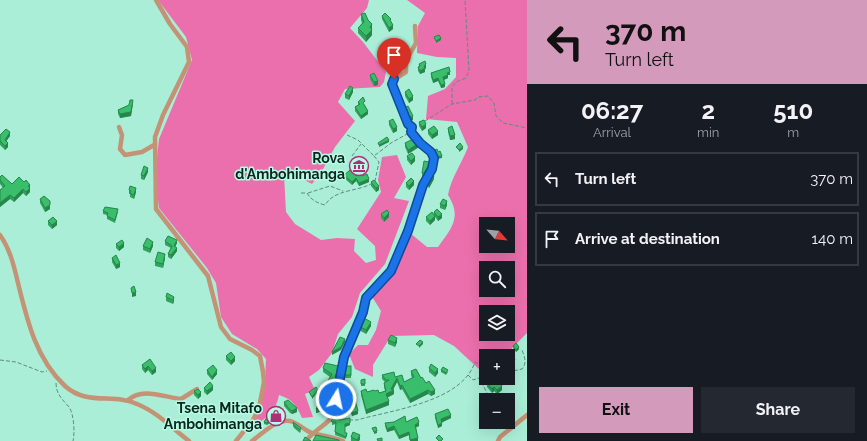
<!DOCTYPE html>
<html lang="en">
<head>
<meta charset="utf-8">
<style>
	body { margin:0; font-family:Raleway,sans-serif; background:#242831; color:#f1f3f6; height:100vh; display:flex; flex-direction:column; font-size:15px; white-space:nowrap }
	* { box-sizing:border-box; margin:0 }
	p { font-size:13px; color:#9ea1a6 }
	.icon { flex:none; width:22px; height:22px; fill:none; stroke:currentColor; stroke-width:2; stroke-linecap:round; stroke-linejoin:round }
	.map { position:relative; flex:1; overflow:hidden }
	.panel { display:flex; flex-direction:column; background:#171b24; width:340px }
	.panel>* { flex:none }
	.banner { background:#d49abc; color:#111; overflow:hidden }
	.needle { width:26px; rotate:117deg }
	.buttons { position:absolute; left:479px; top:217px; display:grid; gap:8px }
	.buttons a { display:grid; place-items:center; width:36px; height:36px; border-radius:0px; background:#171b24; box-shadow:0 4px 16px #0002; font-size:20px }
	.pin { position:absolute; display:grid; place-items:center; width:34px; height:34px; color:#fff; margin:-41px -17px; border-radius:50% 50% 50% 0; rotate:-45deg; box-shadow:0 0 4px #0007 }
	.pin .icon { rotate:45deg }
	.me { position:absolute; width:44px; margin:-22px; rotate:10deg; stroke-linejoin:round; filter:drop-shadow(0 0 3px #0008) }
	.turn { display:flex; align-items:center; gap:14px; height:84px; padding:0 12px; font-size:18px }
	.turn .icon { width:52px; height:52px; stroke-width:2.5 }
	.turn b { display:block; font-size:28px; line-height:34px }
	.eta { display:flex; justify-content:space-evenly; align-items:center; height:68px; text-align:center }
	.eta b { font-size:24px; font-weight:700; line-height:28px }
	.cta { display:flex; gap:8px; margin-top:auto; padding:8px 12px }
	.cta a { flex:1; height:46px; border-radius:0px; background:#d49abc; color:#111; font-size:16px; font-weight:700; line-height:46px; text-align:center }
	.cta a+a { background:#242831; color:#f1f3f6 }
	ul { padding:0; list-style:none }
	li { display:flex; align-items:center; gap:12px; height:54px; margin:0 8px 6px; padding:0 4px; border:2px solid #363941; border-radius:0px }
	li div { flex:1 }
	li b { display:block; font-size:15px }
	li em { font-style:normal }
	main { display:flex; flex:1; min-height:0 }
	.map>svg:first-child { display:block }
</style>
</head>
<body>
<main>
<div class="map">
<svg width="527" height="441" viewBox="0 0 527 441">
	<rect width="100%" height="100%" fill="#aaeed7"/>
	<g fill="#eb6fac" fill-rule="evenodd">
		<path d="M158,0H369L367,8L350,28L363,42L386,72L384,82L380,87L345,89L338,102L355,121L335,147L322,171L312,184L299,177L284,175L286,212L295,224L321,240L337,238L355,239L354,251L366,263L376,260L375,246L357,229L381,192L378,180L382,157L397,155L406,177L394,198L409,201L385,264L360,293L352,317L338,334L332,353L319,370L309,377L315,390L305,394L313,417L302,418C297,406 292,399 279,395C276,413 263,420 249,430L265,380L266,359L257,349L232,334L221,317L216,283L207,268L159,208L155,176L159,139L192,60L186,37Z"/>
		<path d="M407,0H527V333L512,348L508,357L486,356V369L480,370L454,346L434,335L391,336L373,365V377L355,369L349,354L358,345H368L376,330L381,311L371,295L393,274L410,233L427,247H438C452,228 462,217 448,195C451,178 462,163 468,147L457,122L426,119L428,96L445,89L456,77V58L437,57L417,53L418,26L425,13ZM486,224H508V246H486ZM486,268H508V290H486ZM486,312H508V334H486Z"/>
	</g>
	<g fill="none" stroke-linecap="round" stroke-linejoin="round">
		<g stroke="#5c8d7d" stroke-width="1" stroke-dasharray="4 2" stroke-linecap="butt">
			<path d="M452,104V87L456,82L466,78L469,71L465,0"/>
			<path d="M425,121L452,104L475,100L478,97L488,96L494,103L496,116L503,123L527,128"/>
			<path d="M347,135L358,140L374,156L391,143L407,134"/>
			<path d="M352,156L361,144"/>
			<path d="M374,156L379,162L375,181"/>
			<path d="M301,193H307C311,200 317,203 325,205C335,189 356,192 371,184"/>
			<path d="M308,193L330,186L343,191"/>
			<path d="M0,360L16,362L42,372L47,371"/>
			<path d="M508,372L522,369C527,363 525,358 522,350"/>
			<path d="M468,375L473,380L479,378L490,398L493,400"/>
			<path d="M56,383C56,394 62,399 69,407C74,414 75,433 73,441"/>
			<path d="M349,420H357C392,410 462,402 475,362L486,368"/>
		</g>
		<g stroke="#c49274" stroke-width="4.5">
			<path d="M156,0L170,24L187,47L189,62L163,115L155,137L156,209L208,276L221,327L230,339L252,350L260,356L263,372L264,382L259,408L253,420L236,441"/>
			<path d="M119,127L122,135L120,149L125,155L142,152L154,145"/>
			<path d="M0,235C10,249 14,266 18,283C27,320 36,359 65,386C87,406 114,393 137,404C157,412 172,428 189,441"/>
			<path d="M128,400C143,387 163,397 181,399L197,389"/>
			<path d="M252,441C263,433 279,416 293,422C300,425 306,431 312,433C323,436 333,437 343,441"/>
			<path d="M306,441C313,431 324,427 332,417L344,357L363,312L366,298L391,271L408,231L423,185L433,169V158L431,152L420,143L411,132L412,127L406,121L392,83L395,79L406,72V61L416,43L415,26"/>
			<path d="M498,441L500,437L527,415"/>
		</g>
	</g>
	<g fill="#31a35c">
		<path d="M361,14L372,30V35L366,42L358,33V28L362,23L361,20Z"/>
		<path d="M382,16L391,22L393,29L389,32L382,19Z"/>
		<path d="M392,46L402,52L398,56L392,50Z"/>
		<path d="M419,64L426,68L425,69V72L420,74L418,71V67H419Z"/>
		<path d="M431,73L450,75H448V78L444,80L445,87L441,88L438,81L433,83L431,77Z"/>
		<path d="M370,75L378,85L374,86L370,79Z"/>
		<path d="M353,92L349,100L345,98V94Z"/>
		<path d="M405,92L413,100L409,103L405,96Z"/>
		<path d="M358,102L365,105L368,114L361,119L355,111V107L358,105Z"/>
		<path d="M133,104L131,116L120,118L118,114V110Z"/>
		<path d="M406,107L413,120L411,121L409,119L406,111Z"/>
		<path d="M389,121L397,131L393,133L389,125Z"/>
		<path d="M419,122L426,128L422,131L419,126Z"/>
		<path d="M448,128L455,139L450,140L448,132Z"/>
		<path d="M428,130L438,135L432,139L428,134Z"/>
		<path d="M0,135L10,136L6,141L8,147L5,150L0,145Z"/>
		<path d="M405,143L419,147L408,154L405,147Z"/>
		<path d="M407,156L415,161L411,165L407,160Z"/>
		<path d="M429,168L424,177H422V173Z"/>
		<path d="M148,172L144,180L141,179V175Z"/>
		<path d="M358,174L362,176L369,182L359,186L356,181L352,185L344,178V175Z"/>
		<path d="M0,177L12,184L24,182L30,185V192L26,196L23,193L14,202L10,199L0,207V190L3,188L0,184Z"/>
		<path d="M434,179L429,188L427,186V183Z"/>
		<path d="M371,182L379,190L376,192L371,186Z"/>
		<path d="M406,183L414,185L409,190L406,187Z"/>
		<path d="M129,190L136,192L134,199L130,197V194H129Z"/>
		<path d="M40,199L50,209L45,212L40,203Z"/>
		<path d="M440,204L447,205L445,210L440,208Z"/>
		<path d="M103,211L118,212L115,223L107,219V215L103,214Z"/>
		<path d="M434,212L442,218L438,221L435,217V220L430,225L426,221V217L434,214Z"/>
		<path d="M381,214L389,217L384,222L381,218Z"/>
		<path d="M48,221L57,225L52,229L48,225Z"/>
		<path d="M165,241L177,243L175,247L177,251L171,259L168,257V254L171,248L165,245Z"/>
		<path d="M116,244L124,247L119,251L116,248Z"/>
		<path d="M143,246H153L150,253L143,250Z"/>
		<path d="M112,258L120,267L116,269L112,262Z"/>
		<path d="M165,258L163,268L155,266V262Z"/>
		<path d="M166,297L174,301L173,304L166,301Z"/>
		<path d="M359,326H371L366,334L359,330Z"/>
		<path d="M388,340L397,342L395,347L388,344Z"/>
		<path d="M513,346L519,349L516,352L513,348Z"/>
		<path d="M226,356L235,361L231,365L226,360Z"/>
		<path d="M150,359L156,372L152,375L148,370L145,373L142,369V365Z"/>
		<path d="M509,360L515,361L513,365L509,362Z"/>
		<path d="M351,366V378H345V375Z"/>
		<path d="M323,368L338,370L333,393L323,411L316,413L327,388L330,377L323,372Z"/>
		<path d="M429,368L438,373L435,377L429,372Z"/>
		<path d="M207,370L217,374L212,380L207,374Z"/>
		<path d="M441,370L448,372L446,375L441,372Z"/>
		<path d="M411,371L426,383L435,394L431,396L428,394L410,403L402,389L400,390L397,382L393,390L394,394L387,398L389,405L366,414L361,395V391L367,392L375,391L379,393L385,391L384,387V383L385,382L382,379V375L395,377L404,382L412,378L411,375Z"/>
		<path d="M483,372L490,378V380L487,382L483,376Z"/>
		<path d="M365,379V386H361V380Z"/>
		<path d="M342,383L351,397L358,414L352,416L348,407L341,410L339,403V399L342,389Z"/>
		<path d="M487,383L493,384L502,390L497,394L494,391L492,393L487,387Z"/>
		<path d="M204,388L213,390L207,395L204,392Z"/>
		<path d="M194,391L201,396L198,399L194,395Z"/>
		<path d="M284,402L297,412L292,414L290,413L284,406Z"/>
		<path d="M281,412L277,419L274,421L271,420V421L267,425L264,424V422L271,419V415Z"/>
		<path d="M435,414L451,418L442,422V426L438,428L435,418Z"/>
		<path d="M339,420L350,425L345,427V433H347L346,439L335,435L336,424L332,425V422Z"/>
		<path d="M293,422L301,431L300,433L294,428L293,426Z"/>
		<path d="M406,422L419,426L416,427L418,441H410L409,435L399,439L394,430L387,432L385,426V423Z"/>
		<path d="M351,437L360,439L359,441H351Z"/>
	</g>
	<g fill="#28854b">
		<path d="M372,24V30L370,33V27Z"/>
		<path d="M393,25V29L389,32V28Z"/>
		<path d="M372,30V35L366,42V36Z"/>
		<path d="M441,38V40L436,43V41Z"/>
		<path d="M402,48V52L398,56V52Z"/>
		<path d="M426,64V68L425,69V72L420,74V71L424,66Z"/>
		<path d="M450,72V75H448V78L443,80V77L447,73Z"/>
		<path d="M438,78V81L433,83V80Z"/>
		<path d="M378,81V85L374,86V82Z"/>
		<path d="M445,84V87L441,88V85Z"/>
		<path d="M353,88V92L349,100V96Z"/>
		<path d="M413,96V100L409,103V99Z"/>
		<path d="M133,100L131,116L120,118V114L131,112Z"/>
		<path d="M368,111V114L361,119V116Z"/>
		<path d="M413,116V120L411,121V117Z"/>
		<path d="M426,124V128L422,131V127Z"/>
		<path d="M397,127V131L393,133V129Z"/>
		<path d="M438,131V135L432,139V135Z"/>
		<path d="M10,132V136L5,143V140Z"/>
		<path d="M455,135V139L450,140V136Z"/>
		<path d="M389,140V142L379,147V145Z"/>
		<path d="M8,143V147L5,150V146Z"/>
		<path d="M419,143V147L408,154V150Z"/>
		<path d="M463,147V149L459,152V150Z"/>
		<path d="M442,156V158L437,159V157Z"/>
		<path d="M415,157V161L411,165V161Z"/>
		<path d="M429,164V168L424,177V173Z"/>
		<path d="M148,168V172L144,180V176Z"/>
		<path d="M434,176V179L429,188V185Z"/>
		<path d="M356,178V181L352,185V182Z"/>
		<path d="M369,179V182L359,186V183Z"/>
		<path d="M414,181V185L409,190V186Z"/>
		<path d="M30,185V192L26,196V192L28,186Z"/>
		<path d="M379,186V190L376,192V188Z"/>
		<path d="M136,188V192L134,199V195Z"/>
		<path d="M23,189V193L14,202V198Z"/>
		<path d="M10,195V199L0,207V203Z"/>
		<path d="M447,201V205L445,210V206Z"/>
		<path d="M50,205V209L45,212V208Z"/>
		<path d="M389,213V217L384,222V218Z"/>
		<path d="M442,214V218L438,221V217Z"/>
		<path d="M435,216V220L430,225V221Z"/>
		<path d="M57,221V225L52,229V225Z"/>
		<path d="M177,240V243L174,249V246Z"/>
		<path d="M153,242V246L150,253V249Z"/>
		<path d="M124,243V247L119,251V247Z"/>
		<path d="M177,248V251L171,259V255Z"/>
		<path d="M165,254V258L163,268V264Z"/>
		<path d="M120,263V267L116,269V265Z"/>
		<path d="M136,292V296L132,297V293Z"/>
		<path d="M174,297V301L173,304V300Z"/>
		<path d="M371,322V326L366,334V330Z"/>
		<path d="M397,338V342L395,347V343Z"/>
		<path d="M345,339V342L341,350L332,355V352Z"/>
		<path d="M423,342V344L419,348V346Z"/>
		<path d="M519,347V349L516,352V350Z"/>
		<path d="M235,357V361L231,365V361Z"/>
		<path d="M148,366V370L145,373V369Z"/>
		<path d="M338,366V370L333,393L323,411L316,413V409Z"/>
		<path d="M156,368V372L152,375V371Z"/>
		<path d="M438,369V373L435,377V373Z"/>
		<path d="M217,370V374L212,380V377Z"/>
		<path d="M397,378V382L392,391L394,390V394L386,398V394L391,389Z"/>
		<path d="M487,378H490V380L487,382Z"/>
		<path d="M402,385V389L400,390V386Z"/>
		<path d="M213,386V390L207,395V391Z"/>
		<path d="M502,386V390L497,394V390Z"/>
		<path d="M494,387V391L492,393V389Z"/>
		<path d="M318,390V392L312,399V397Z"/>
		<path d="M428,390V394L410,403V399Z"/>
		<path d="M435,390V394L431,396V392Z"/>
		<path d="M201,392V396L198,399V395Z"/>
		<path d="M389,401V405L366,414V410Z"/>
		<path d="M348,404V407L341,410V406Z"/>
		<path d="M281,408V412L277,419L274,421V417Z"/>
		<path d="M297,408V412L292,414V411Z"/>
		<path d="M358,411V414L352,416V413Z"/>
		<path d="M512,411V414L508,418V414Z"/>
		<path d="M451,415V418L441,423V419Z"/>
		<path d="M271,419V421L267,425V423Z"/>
		<path d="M419,422V426L415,428V425Z"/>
		<path d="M350,423V425L345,427V424Z"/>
		<path d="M442,423V426L438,428V425Z"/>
		<path d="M394,426V430L387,432V429Z"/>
		<path d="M377,431V433L374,434V432Z"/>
		<path d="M409,432V435L399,439V436Z"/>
		<path d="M360,435V439L359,441H357Z"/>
		<path d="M418,438V441H410V440Z"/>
	</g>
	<g fill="#39be6b" stroke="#28854b">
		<path d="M365,13L368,20L372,24L370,27L372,30L366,36L358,28L364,22L361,14Z"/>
		<path d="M385,13L391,19L390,20L393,25L389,28L382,16Z"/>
		<path d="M439,35L441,38L436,41L434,37Z"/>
		<path d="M396,42L402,48L398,52L392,46Z"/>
		<path d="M425,61L426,64L424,66L425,68L420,71L418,67L420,66L419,64Z"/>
		<path d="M449,67L450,72L447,73L448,75L443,77L445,84L441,85L438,78L433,80L431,73Z"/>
		<path d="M374,73L378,81L374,82L370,75Z"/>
		<path d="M350,86L353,88L349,96L345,94Z"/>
		<path d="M409,89L413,96L409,99L405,92Z"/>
		<path d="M363,97L365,101L363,103L368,111L361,116L355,107L360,104L358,102Z"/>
		<path d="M130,100H133L131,112L120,114L118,110L129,105Z"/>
		<path d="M408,106L413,116L411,117L409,115L406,107Z"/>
		<path d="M393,119L397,127L393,129L389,121Z"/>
		<path d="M424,120L426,124L422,127L419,122Z"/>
		<path d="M434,126L438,131L432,135L428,130Z"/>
		<path d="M452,126L455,135L450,136L448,128Z"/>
		<path d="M6,129L10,132L5,140L8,143L5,146L0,141V135Z"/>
		<path d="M387,137L389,140L379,145L378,143Z"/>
		<path d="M415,138L419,143L408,150L405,143Z"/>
		<path d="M460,143L463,147L459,150L456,147Z"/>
		<path d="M437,149L438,152L440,151L442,156L437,157L435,150Z"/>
		<path d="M412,153L415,157L411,161L407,156Z"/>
		<path d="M424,161L429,162V164L424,173H422Z"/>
		<path d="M144,166L148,168L144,176L141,175Z"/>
		<path d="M354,167L358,174L360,173L362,176L367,174L369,179L359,183L356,178L352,182L344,175Z"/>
		<path d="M2,175L12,184L19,177L24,182L26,180L30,185L28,186L30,188L26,192L23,189L14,198L10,195L0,203V190L5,186L0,180V177Z"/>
		<path d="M432,175L434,176L429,185L427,183Z"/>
		<path d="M411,178L414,181L409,186L406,183Z"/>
		<path d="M374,180L379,186L376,188L371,182Z"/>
		<path d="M130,186L136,188L134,195L130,193L131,191L129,190Z"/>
		<path d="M44,196L50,201V205L45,208L40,199Z"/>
		<path d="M443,199L447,201L445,206L440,204Z"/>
		<path d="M105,207L118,209L115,220L107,216L108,213L103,211Z"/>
		<path d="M437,209L442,214L438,217L434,212Z"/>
		<path d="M387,210L389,213L384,218L381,214Z"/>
		<path d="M432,212L435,216L430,221L426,217Z"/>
		<path d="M53,217L57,221L52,225L48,221Z"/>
		<path d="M168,236L177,240L174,246L177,248L171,255L168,254L172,246L165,241Z"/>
		<path d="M147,238L153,242L150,249L143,246Z"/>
		<path d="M122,240L124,243L119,247L116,244Z"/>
		<path d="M158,252L165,254L163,264L155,262Z"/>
		<path d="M116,255L120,263L116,265L112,258Z"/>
		<path d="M134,286L136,292L132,293L131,288Z"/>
		<path d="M167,293L174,297L173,300L166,297Z"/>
		<path d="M364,318L371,322L366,330L359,326Z"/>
		<path d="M391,335L397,338L395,343L388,340Z"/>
		<path d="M340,337L345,339L341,347L332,352Z"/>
		<path d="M420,340L423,342L419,346L416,344Z"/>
		<path d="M516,343L519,347L516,350L513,346Z"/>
		<path d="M231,352L235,357L231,361L226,356Z"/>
		<path d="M511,357L515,359L513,363L509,360Z"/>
		<path d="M150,359L156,368L152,371L148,366L145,369L142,365Z"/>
		<path d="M325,363L338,366L333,389L323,407L316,409L330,381L326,384L332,374L323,368Z"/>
		<path d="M431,364L438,369L435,373L429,368Z"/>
		<path d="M213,365L217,370L212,377L207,370Z"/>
		<rect x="345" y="366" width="6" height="9"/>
		<path d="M443,367L448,370L446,373L441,370Z"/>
		<path d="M416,369L421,378L422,377L426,383L429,381L435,390L431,392L428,390L410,399L402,385L400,386L397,378L391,389L394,390L386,394L389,401L366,410L361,391L366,389L367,392L374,390L375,391L378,390L379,393L386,391L384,383L389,380H386L382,375L394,372L395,377L402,375L404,382L414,377L411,371Z"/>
		<path d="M486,371V378L483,372Z"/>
		<path d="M365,379V384H361V380Z"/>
		<path d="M490,381L493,384L499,381L502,386L497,390L494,387L492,389L487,383Z"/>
		<path d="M210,382L213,386L207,391L204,388Z"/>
		<path d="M342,383H348L351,397L354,396L358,411L352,413L348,404L341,406L339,399L341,389H343Z"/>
		<path d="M316,387L318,390L312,397L309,392Z"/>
		<path d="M198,389L201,392L198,395L194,391Z"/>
		<path d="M288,400L297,408L292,411L290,410L284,402Z"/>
		<path d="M276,406L281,408L277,415L274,417L271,415Z"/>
		<path d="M508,407H510L512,411L508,414Z"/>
		<path d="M448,409L451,415L441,419L442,423L438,425L435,414Z"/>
		<path d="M405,416L406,422L417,417L419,422L415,425L418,438L410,440L409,432L399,436L394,426L387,429L385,423L394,422Z"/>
		<path d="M267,417L271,419L267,423L264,422Z"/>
		<path d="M339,417V420L350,418V423L345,424V433H347L346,437L335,432L336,422H332L331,421L334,418Z"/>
		<path d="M293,422L301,428L300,430L294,425Z"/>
		<path d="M376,427L377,431L374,432L372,428Z"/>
		<path d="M353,432L360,435L357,440L351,437Z"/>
		<path d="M316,435L339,440V441H313Z"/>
		<path d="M439,435L443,439L441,441H439L436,438Z"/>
		<path d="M305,437L311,441H303Z"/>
		<path d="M382,438V441H378L377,439Z"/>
	</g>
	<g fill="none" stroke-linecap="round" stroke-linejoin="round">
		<defs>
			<path id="route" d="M336,399L344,357L363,312L366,298L391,271L408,231L423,185L432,169L434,158L431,152L420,143L411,132L412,127L408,124L392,84L394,79"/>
		</defs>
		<use href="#route" stroke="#114b97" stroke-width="10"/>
		<use href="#route" stroke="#1a73e8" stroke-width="7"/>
	</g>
	<defs>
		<symbol id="museum-ring" viewBox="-11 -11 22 22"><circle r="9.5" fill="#b7fbe4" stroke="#b12e76" stroke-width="1.5"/><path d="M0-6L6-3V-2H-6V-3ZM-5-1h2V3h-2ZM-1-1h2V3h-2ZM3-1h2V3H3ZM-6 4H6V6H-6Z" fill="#b12e76"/></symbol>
		<symbol id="shop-ring" viewBox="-11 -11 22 22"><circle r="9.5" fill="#b7fbe4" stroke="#b12e76" stroke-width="1.5"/><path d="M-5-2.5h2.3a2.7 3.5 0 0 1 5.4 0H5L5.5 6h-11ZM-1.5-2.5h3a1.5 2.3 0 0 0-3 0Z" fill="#b12e76"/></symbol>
	</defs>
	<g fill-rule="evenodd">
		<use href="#museum-ring" x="348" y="155" width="22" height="22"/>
		<use href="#shop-ring" x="265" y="405" width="22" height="22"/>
	</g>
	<g text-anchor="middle" stroke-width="3" stroke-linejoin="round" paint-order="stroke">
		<g font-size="14" font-weight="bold" fill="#0a261e" stroke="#b7fbe4" text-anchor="end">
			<text x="345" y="163">Rova<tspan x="345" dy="16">d'Ambohimanga</tspan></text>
			<text x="262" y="413">Tsena Mitafo<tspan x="262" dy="16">Ambohimanga</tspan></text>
		</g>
	</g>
</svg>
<div class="buttons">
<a><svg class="needle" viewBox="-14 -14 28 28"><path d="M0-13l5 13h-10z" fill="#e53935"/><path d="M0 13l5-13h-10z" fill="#9ea1a6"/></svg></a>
<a><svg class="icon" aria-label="search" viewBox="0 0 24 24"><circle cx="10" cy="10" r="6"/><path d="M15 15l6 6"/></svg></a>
<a><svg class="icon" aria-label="layers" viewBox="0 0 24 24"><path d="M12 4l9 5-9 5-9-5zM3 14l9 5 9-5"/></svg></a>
<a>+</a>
<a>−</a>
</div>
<div class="pin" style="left:394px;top:79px;background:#d93025"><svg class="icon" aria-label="arrive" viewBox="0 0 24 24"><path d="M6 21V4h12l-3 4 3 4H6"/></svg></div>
<svg class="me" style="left:336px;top:399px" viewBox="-20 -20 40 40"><circle r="17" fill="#1a73e8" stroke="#fff" stroke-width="3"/><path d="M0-11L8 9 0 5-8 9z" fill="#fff"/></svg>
</div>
<section class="panel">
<div class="banner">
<div class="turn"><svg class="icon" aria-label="left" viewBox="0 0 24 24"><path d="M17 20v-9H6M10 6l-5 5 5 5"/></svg><div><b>370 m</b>Turn left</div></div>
</div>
<div class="eta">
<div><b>06:27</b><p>Arrival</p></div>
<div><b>2</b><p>min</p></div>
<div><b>510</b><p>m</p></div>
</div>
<ul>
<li><svg class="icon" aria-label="left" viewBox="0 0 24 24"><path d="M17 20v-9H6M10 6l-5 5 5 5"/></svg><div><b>Turn left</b></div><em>370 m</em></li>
<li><svg class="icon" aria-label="arrive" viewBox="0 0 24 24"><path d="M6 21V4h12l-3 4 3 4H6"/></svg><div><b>Arrive at destination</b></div><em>140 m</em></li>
</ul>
<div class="cta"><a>Exit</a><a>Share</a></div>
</section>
</main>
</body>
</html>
